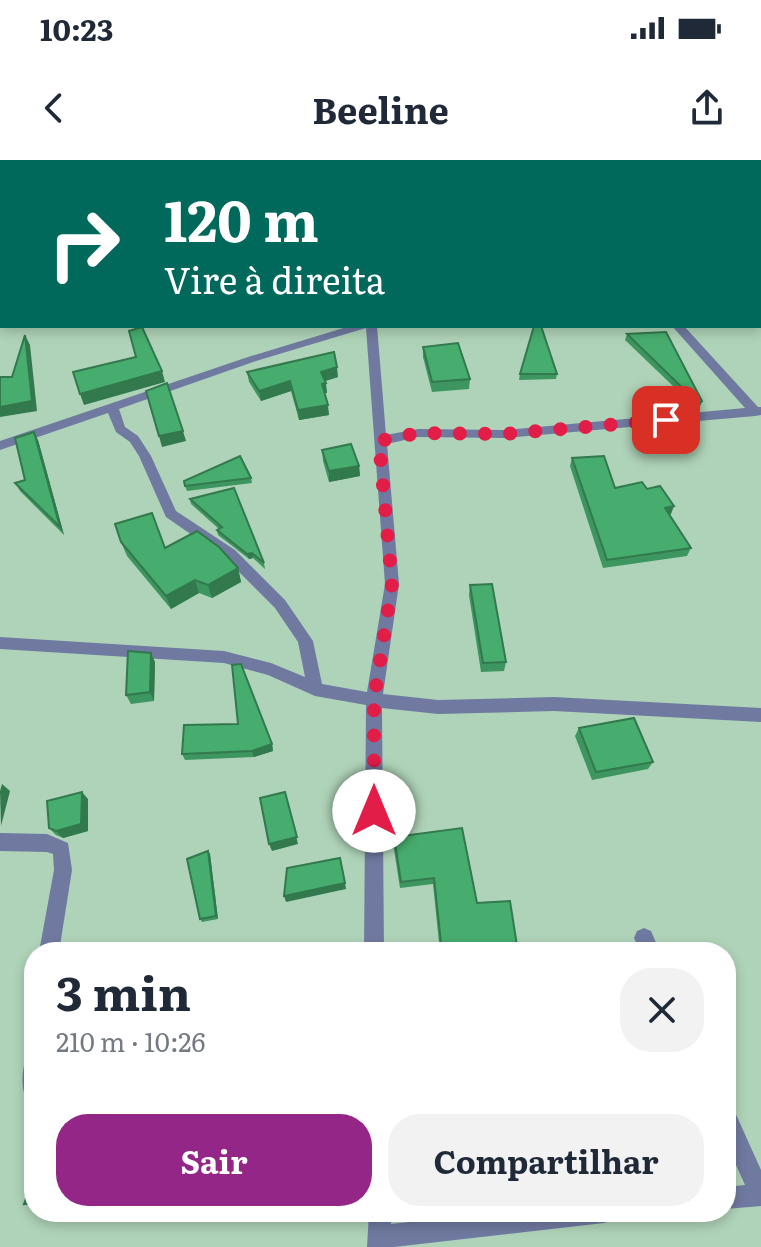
<!DOCTYPE html>
<html lang="pt">
<head>
<meta charset="utf-8">
<style>
	body { margin:0; font-family:Literata,serif; background:#f2f2f3; color:#1f2937; height:100vh; display:flex; flex-direction:column; font-size:30px; white-space:nowrap }
	* { box-sizing:border-box; margin:0 }
	p { font-size:26px; color:#747a83 }
	.icon { flex:none; width:44px; height:44px; fill:none; stroke:currentColor; stroke-width:2; stroke-linecap:round; stroke-linejoin:round }
	.map { position:relative; flex:1; overflow:hidden }
	.details { position:absolute; left:24px; top:782px; width:712px; height:280px; display:flex; flex-direction:column; background:#fff; border-radius:32px; box-shadow:0 4px 12px #0003 }
	.details>* { flex:none }
	.guide { position:absolute; left:0px; top:0px; width:762px; height:168px; box-shadow:0 4px 12px #0003; background:#00695c; color:#fff; overflow:hidden }
	.pin { position:absolute; display:grid; place-items:center; width:68px; height:68px; color:#fff; margin:-34px; border-radius:16px; box-shadow:0 4px 12px #0006 }
	.me { position:absolute; width:88px; margin:-44px; rotate:0deg; stroke-linejoin:round; filter:drop-shadow(0 0 6px #0008) }
	.turn { display:flex; align-items:center; gap:28px; height:168px; padding:0 32px; font-size:36px }
	.turn .icon { width:104px; height:104px; stroke-width:2.5 }
	.turn b { display:block; font-size:56px; line-height:68px }
	.round { display:grid; place-items:center; flex:none; width:84px; height:84px; border-radius:32px; background:#f2f2f3 }
	.head { display:flex; align-items:center; justify-content:space-between; height:136px; padding:0 32px }
	h1 { font-size:48px; font-weight:700; line-height:60px }
	.cta { display:flex; gap:16px; margin-top:auto; padding:16px 32px }
	.cta a { flex:1; height:92px; border-radius:32px; background:#942687; color:#fff; font-size:32px; font-weight:700; line-height:92px; text-align:center }
	.cta a+a { background:#f2f2f3; color:#1f2937 }
	.status { display:flex; justify-content:space-between; align-items:center; height:56px; padding:0 40px; background:#fff; direction:ltr }
	.status svg { height:22px; fill:currentColor }
	header { display:flex; justify-content:space-between; align-items:center; height:104px; padding:0 32px; background:#fff; font-size:36px; font-weight:700 }
	.map>svg:first-child { display:block }
</style>
</head>
<body>
<div class="status"><b>10:23</b><svg viewBox="0 0 49 12"><path d="M0 12V9h3v3zM5 12V6h3v6zM10 12V3h3v9zM15 12V0h3v12zM26 1h20v11H26zM47 4h2v5h-2z"/></svg></div>
<header><svg class="icon" aria-label="back" viewBox="0 0 24 24"><path d="M15 5l-7 7 7 7"/></svg>Beeline<svg class="icon" aria-label="share" viewBox="0 0 24 24"><path d="M12 15V3M7 8l5-5 5 5M5 13v7h14v-7"/></svg></header>
<div class="map">
<svg width="761" height="1087" viewBox="0 0 761 1087">
	<rect width="100%" height="100%" fill="#afd3b8"/>
	<g fill="none" stroke-linecap="round" stroke-linejoin="round">
		<g fill="#707aa0" fill-rule="evenodd">
			<rect x="368" y="0" width="8" height="2"/>
			<path d="M741,0H750L751,2H742Z"/>
			<path d="M760,11L761,12V18L760,17Z"/>
			<path d="M761,28V35H760V28Z"/>
			<rect x="760" y="98" width="1" height="6"/>
			<path d="M350,166H377L386,275L418,269L504,270L745,248L672,166H684L758,247H761V255L755,256L504,278L418,277L387,284L399,424L383,534L438,540L554,537L761,548V562L554,551L438,554L382,548L384,792H364L366,545L315,536L268,515L224,503L0,489V477L224,491L271,503L305,517L298,482L275,448L225,398L166,357L139,296L130,282L116,272L108,253L0,290V281L248,197ZM366,168L385,424L367,532L322,524L313,481L285,440L235,390L176,351L151,296L138,276L125,267L119,249L256,201Z"/>
			<path d="M0,673L47,674L68,683L72,710L59,792H39L54,710L53,694L47,692L0,691Z"/>
			<path d="M644,768L651,771L660,792H640L634,778L637,771Z"/>
			<path d="M34,893V946L27,942C21,930 21,909 27,896Z"/>
			<path d="M726,947L734,950L761,1010V1046L726,1049V1027L745,1025L726,983Z"/>
			<path d="M369,1052H391V1064L502,1052H615L612,1060L604,1063L394,1087H367Z"/>
		</g>
	</g>
	<g fill="#3d955f">
		<path d="M627,174L702,241L700,247L697,249L625,180Z"/>
		<path d="M423,187L470,219L469,229L432,232L423,197Z"/>
		<path d="M247,212L338,217L325,221L327,233H324L329,255L299,260L291,231L261,241L249,222Z"/>
		<path d="M520,214H557L556,219L519,220Z"/>
		<path d="M38,280L64,375L20,331L15,323L25,320Z"/>
		<path d="M322,290L359,306L360,316L329,322L323,301Z"/>
		<path d="M572,298L615,328L647,329L671,354L670,355L691,388L687,396L603,408L570,306Z"/>
		<path d="M251,318L252,323L187,331L185,326Z"/>
		<path d="M190,339L264,403L265,409L253,398L249,399L218,375L217,370L219,369L191,344Z"/>
		<path d="M121,382L165,388L238,408L241,422L212,438L199,433L171,449L127,396Z"/>
		<path d="M470,425L506,502L504,511L481,512L469,435Z"/>
		<path d="M155,502L154,541L131,544L126,535Z"/>
		<path d="M238,564L272,584L273,591L254,597L185,600L182,594Z"/>
		<path d="M579,568L653,602L648,609L592,620L575,576Z"/>
		<path d="M88,639V671L63,678L56,675L49,668Z"/>
		<path d="M394,677L518,792H440L433,724L400,728L393,683Z"/>
		<path d="M208,691L210,694L218,759L202,762L200,759Z"/>
	</g>
	<g fill="#32794d">
		<path d="M25,175L30,185L37,251L0,257V247L32,241Z"/>
		<path d="M337,207L338,217L322,222L321,212Z"/>
		<path d="M162,211L165,222L84,245L80,234Z"/>
		<path d="M290,221L291,231L261,241L259,231Z"/>
		<path d="M326,223L327,233L322,234V224Z"/>
		<path d="M328,245L329,255L299,260L298,250Z"/>
		<path d="M183,271L186,281L162,287L159,276Z"/>
		<path d="M34,272L38,280L64,375L60,367Z"/>
		<path d="M359,306L360,316L329,322V311Z"/>
		<path d="M674,346L671,354L662,357L665,348Z"/>
		<path d="M252,393L253,398L249,399L247,394Z"/>
		<path d="M238,408L241,422L212,438L208,425Z"/>
		<path d="M195,420L199,433L171,449L166,436Z"/>
		<path d="M151,493L155,502L154,541L150,532Z"/>
		<path d="M272,584L273,591L254,597L252,591Z"/>
		<path d="M2,624L10,631L1,666L0,631Z"/>
		<path d="M82,632L88,639V671L63,678L56,671Z"/>
		<path d="M285,632L298,684L272,691L269,684Z"/>
		<path d="M208,691L210,694L218,759L216,756Z"/>
		<path d="M345,723L346,729L286,742L284,736Z"/>
	</g>
	<g fill="#47ad6e" stroke="#32794d" stroke-width="2">
		<rect x="760" y="32" width="1" height="30"/>
		<path d="M534,166H541L557,214H520Z"/>
		<path d="M142,167L162,211L80,234L73,212L136,197L129,171Z"/>
		<path d="M666,172L702,241L699,244L627,174Z"/>
		<path d="M25,175L32,241L0,247V217H12Z"/>
		<path d="M458,183L470,219L432,222L423,187Z"/>
		<path d="M334,192L337,207L321,212L326,223L322,224L328,245L298,250L290,221L259,231L247,212Z"/>
		<path d="M167,223L183,271L159,276L146,231Z"/>
		<path d="M34,272L60,367L15,323L25,320L15,278Z"/>
		<path d="M351,284L359,306L329,311L322,290Z"/>
		<path d="M240,296L251,318L185,326L184,321Z"/>
		<path d="M604,296L615,328L642,322L647,329L660,326L674,346L665,348L691,388L607,400L572,298Z"/>
		<path d="M234,328L264,403L252,393L247,394L217,370L222,367L190,339Z"/>
		<path d="M152,353L165,388L197,371L219,387L238,408L208,425L195,420L166,436L121,382L115,364Z"/>
		<path d="M492,424L506,502L483,503L470,425Z"/>
		<path d="M128,491L151,493L150,532L126,535Z"/>
		<path d="M241,504L272,584L252,591L182,594L184,565L238,564L232,505Z"/>
		<path d="M634,558L653,602L596,612L579,568Z"/>
		<path d="M82,632L81,664L56,671L49,668L47,641Z"/>
		<path d="M285,632L297,677L269,684L260,638Z"/>
		<path d="M462,668L477,743L510,741L518,792H442L434,718L401,722L394,677Z"/>
		<path d="M208,691L216,756L200,759L187,699Z"/>
		<path d="M340,698L345,723L284,736L287,708Z"/>
		<path d="M34,1019V1043L24,1044Z"/>
	</g>
	<g fill="none" stroke-linecap="round" stroke-linejoin="round">
		<path stroke="#e11d48" stroke-width="14" stroke-dasharray="0 25.2" d="M374,651V540L392,424L379,281L418,273L504,274L666,260"/>
	</g>
</svg>
<div class="pin" style="left:666px;top:260px;background:#d93025"><svg class="icon" aria-label="arrive" viewBox="0 0 24 24"><path d="M6 21V4h12l-3 4 3 4H6"/></svg></div>
<svg class="me" style="left:374px;top:651px" viewBox="-20 -20 40 40"><circle r="19" fill="#fff"/><path d="M0-13L10 11 0 6-10 11z" fill="#e11d48"/></svg>
<div class="guide">
<div class="turn"><svg class="icon" aria-label="right" viewBox="0 0 24 24"><path d="M7 20v-9h11M14 6l5 5-5 5"/></svg><div><b>120 m</b>Vire à direita</div></div>
</div>
<section class="details">
<div class="head"><div><h1>3 min</h1><p>210 m · 10:26</p></div><a class="round"><svg class="icon" aria-label="close" viewBox="0 0 24 24"><path d="M6 6l12 12M18 6L6 18"/></svg></a></div>
<div class="cta"><a>Sair</a><a>Compartilhar</a></div>
</section>
</div>
</body>
</html>
